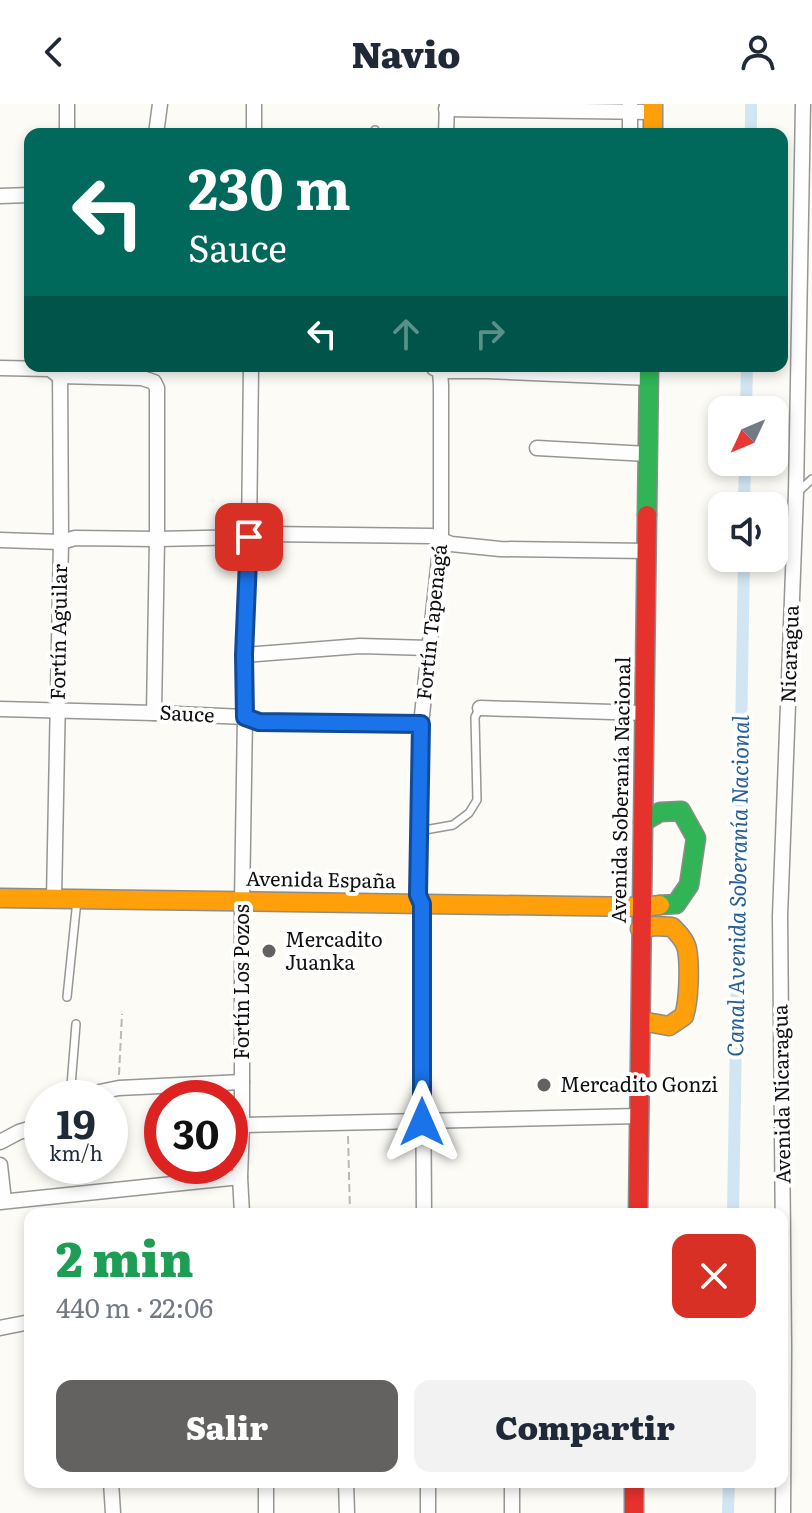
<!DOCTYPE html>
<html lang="es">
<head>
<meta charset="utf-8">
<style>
	body { margin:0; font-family:Literata,serif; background:#f2f2f3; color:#1f2937; height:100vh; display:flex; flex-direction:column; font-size:30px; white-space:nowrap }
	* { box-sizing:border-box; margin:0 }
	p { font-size:26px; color:#747a83 }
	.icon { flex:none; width:44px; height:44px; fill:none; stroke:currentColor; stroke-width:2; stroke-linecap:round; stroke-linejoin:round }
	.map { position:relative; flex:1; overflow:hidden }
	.drawer { position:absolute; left:24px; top:1104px; width:764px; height:280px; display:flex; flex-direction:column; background:#fff; border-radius:16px; box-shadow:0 4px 12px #0003 }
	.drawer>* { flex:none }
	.banner { position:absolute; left:24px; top:24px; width:764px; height:244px; border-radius:16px; box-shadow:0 4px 12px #0003; background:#00695c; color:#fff; overflow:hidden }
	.needle { width:52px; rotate:226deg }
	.controls { position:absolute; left:708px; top:292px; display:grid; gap:16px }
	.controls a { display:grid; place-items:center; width:80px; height:80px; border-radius:16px; background:#fff; box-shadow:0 4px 12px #0003; font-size:40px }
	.speed { position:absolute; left:24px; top:976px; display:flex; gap:16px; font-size:40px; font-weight:700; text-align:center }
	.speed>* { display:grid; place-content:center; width:104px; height:104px; border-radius:50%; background:#fff; box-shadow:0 4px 12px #0003; line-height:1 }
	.speed small { font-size:20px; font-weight:400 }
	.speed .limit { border:12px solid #d22; background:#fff; color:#111 }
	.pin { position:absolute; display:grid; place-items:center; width:68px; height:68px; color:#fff; margin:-34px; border-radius:16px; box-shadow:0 4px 12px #0006 }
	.me { position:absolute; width:88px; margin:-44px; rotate:0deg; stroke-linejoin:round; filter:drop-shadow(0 0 6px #0008) }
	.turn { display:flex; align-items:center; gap:28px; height:168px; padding:0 32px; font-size:36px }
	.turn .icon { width:104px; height:104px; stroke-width:2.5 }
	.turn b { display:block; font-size:56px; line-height:68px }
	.lanes { display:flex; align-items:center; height:76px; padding:0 32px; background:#0003; justify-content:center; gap:40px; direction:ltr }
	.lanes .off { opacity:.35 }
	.round { display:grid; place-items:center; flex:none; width:84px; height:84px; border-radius:16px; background:#f2f2f3 }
	.head { display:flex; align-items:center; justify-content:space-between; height:136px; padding:0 32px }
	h1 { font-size:48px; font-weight:800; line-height:60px; color:#1e9e55 }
	.cta { display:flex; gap:16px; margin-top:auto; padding:16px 32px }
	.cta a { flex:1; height:92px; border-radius:16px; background:#636260; color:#fff; font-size:32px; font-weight:800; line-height:92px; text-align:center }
	.cta a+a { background:#f2f2f3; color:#1f2937 }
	header { display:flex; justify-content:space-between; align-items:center; height:104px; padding:0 32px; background:#fff; font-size:36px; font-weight:800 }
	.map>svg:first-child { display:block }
</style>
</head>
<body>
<header><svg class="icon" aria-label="back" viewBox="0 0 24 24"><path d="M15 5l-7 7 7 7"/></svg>Navio<svg class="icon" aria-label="person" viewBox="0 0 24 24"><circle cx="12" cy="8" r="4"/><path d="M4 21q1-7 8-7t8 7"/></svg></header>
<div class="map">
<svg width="812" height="1409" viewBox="0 0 812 1409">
	<rect width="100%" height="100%" fill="#fcfbf6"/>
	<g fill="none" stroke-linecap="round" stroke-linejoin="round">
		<g stroke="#d1e5f2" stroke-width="12">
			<path d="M751,30V0"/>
			<path d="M746,306L747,262"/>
			<path d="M744,402L745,358"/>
			<path d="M733,1110L744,454"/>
			<path d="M728,1409L729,1378"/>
		</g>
		<defs>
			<g id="lane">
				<path d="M375,30V26"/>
				<path d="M798,388L812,375"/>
				<path d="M419,727L453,721L469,709L477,696L475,613L480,604"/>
				<path d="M67,893L77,796"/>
				<path d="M70,994L76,920"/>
			</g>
			<g id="street">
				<path d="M446,5L653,8"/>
				<path d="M67,30V0"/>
				<path d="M156,30L160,0"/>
				<path d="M254,30V0"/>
				<path d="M446,30L447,0"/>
				<path d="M630,30V0"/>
				<path d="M0,92L30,91"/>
				<path d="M0,264L50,265L59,272L142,274L154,278L157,284V435L154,609"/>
				<path d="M434,264L440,267H487L649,274"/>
				<path d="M537,344L648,350"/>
				<path d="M0,436L61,438L75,434L157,435L249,433L266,430L432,432L451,440L500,445L647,447"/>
				<path d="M244,551L360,542L429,544"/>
				<path d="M480,604L644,609"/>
				<path d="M0,605L154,609L245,613L259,618L421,620"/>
				<path d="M54,795L61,438L60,262"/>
				<path d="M70,994L119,984L242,978"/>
				<path d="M242,1021L639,1012"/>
				<path d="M0,1038L19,1028L42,1021"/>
				<path d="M0,1061L4,1097"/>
				<path d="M0,1098L240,1073"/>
				<path d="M242,1110L240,1073L242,1021V797L245,613L244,551L249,433L251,262"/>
				<path d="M424,1110L422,800L418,791L421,620L441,437V281L440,267L435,262"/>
				<path d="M0,1224L30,1218"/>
				<path d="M111,1378L113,1409"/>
				<path d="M346,1378L347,1409"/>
				<path d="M266,1409V1378"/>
				<path d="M428,1409V1378"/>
				<path d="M512,1409V1378"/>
				<path d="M783,1409L784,1244L780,812L796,389L803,0"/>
			</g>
			<g id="fast">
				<path d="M647,411L649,262"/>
				<path d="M643,718L660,708L681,707L696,734L689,781L676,800L660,801"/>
			</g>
			<g id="slow">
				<path d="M653,0V30"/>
				<path d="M0,794L642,803L660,801"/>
				<path d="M640,825L655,822L672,823C678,829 685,836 687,845C690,862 689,896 684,912L669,922L641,917"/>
			</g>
			<g id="jam">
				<path d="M638,1110L647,411"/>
				<path d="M634,1378V1409"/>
			</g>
		</defs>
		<use href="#lane" stroke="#969694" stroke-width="10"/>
		<use href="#street" stroke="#969694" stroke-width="17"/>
		<use href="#fast" stroke="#8d8c8a" stroke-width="21"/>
		<use href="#slow" stroke="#8d8c8a" stroke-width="21"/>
		<use href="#jam" stroke="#8d8c8a" stroke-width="21"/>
		<g stroke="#b9b9b8" stroke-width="2" stroke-dasharray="8 4" stroke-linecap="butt">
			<path d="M119,971L122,910"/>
			<path d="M348,1032L350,1110"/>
		</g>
		<use href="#lane" stroke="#fffefe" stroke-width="7"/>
		<use href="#street" stroke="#fffefe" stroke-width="14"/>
		<use href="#fast" stroke="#30b455" stroke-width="18"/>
		<use href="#slow" stroke="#ff9f0a" stroke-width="18"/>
		<use href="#jam" stroke="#e5322d" stroke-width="18"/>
	</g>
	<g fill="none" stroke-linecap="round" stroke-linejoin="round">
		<defs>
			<path id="route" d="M249,433L244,551L245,613L259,618L421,620L418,791L422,800V1018"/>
		</defs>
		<use href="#route" stroke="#114b97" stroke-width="20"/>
		<use href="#route" stroke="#1a73e8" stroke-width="14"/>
	</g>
	<g fill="#636260" stroke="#fff" stroke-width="3">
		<circle cx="269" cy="847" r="8"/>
		<circle cx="544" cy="981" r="8"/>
	</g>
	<g text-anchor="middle" stroke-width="8" stroke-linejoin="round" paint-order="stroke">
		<g font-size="20" fill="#101010" stroke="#fff">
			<text transform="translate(432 518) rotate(-84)" y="7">Fortín Tapenagá</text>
			<text transform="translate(59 528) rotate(-89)" y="7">Fortín Aguilar</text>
			<text transform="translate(790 550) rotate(-88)" y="7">Nicaragua</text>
			<text transform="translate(187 610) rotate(3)" y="7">Sauce</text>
			<text transform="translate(621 686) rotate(-89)" y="7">Avenida Soberanía Nacional</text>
			<text transform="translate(321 776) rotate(1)" y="7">Avenida España</text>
			<text transform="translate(242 878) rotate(-90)" y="7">Fortín Los Pozos</text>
			<text transform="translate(782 990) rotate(-91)" y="7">Avenida Nicaragua</text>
		</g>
		<g font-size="20" fill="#101010" stroke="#fff" text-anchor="start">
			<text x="285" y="843">Mercadito<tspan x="285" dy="23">Juanka</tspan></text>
			<text x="560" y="988">Mercadito Gonzi</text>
		</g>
		<g font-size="22" font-style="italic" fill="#255f96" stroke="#fff">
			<text transform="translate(738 782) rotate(-89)" y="8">Canal Avenida Soberanía Nacional</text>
		</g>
	</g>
</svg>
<div class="controls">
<a><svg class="needle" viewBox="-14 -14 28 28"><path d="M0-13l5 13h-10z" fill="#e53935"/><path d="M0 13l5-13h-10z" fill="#747a83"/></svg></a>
<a><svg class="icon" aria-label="sound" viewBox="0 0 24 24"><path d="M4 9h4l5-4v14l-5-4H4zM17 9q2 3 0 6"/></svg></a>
</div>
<div class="speed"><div>19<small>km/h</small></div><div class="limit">30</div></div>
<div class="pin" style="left:249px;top:433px;background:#d93025"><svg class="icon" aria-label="arrive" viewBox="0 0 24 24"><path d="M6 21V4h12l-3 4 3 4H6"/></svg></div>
<svg class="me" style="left:422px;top:1018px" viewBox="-20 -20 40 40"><path d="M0-17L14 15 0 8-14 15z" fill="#1a73e8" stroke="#fff" stroke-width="4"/></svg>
<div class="banner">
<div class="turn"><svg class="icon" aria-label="left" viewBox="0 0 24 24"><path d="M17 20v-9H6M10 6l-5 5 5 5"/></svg><div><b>230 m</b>Sauce</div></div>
<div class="lanes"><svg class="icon" aria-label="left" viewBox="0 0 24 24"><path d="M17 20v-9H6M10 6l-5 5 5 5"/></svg><svg class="icon off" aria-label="ahead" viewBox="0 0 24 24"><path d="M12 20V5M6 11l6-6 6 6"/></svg><svg class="icon off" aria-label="right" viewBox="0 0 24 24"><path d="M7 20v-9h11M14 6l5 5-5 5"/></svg></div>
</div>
<section class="drawer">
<div class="head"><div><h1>2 min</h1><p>440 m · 22:06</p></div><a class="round" style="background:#d93025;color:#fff"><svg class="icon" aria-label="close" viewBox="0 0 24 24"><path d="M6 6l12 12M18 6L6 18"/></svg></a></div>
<div class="cta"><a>Salir</a><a>Compartir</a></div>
</section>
</div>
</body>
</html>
